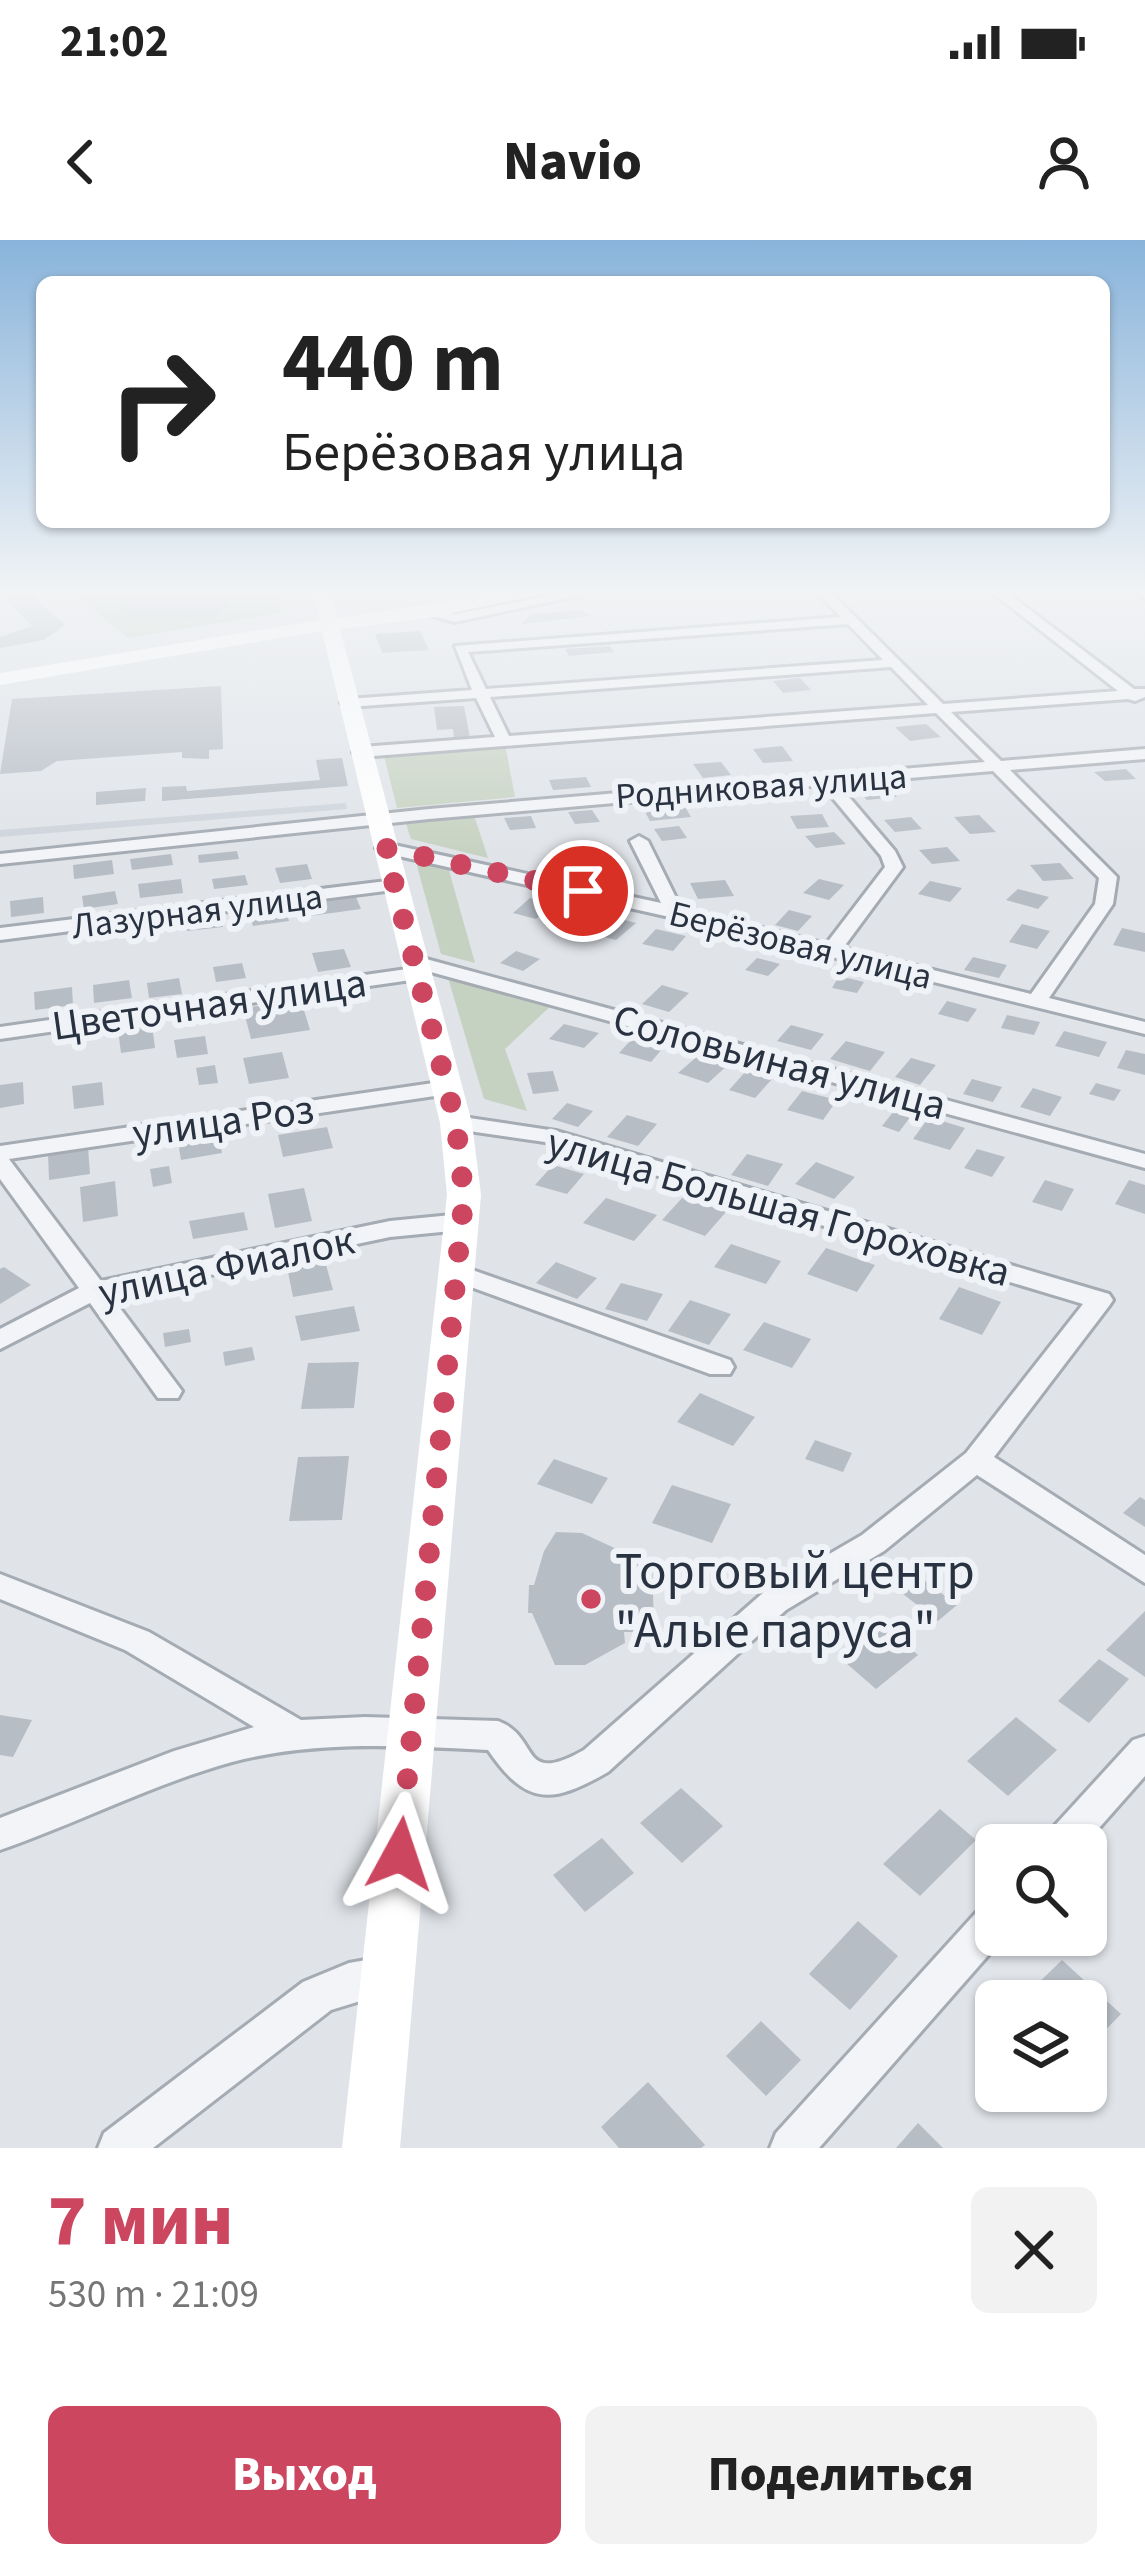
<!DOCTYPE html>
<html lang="ru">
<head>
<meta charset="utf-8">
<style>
	body { margin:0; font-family:"Source Sans 3",sans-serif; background:#f2f2f2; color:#222; height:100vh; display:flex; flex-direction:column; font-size:45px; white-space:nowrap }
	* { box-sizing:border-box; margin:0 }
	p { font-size:39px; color:#767676 }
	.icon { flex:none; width:66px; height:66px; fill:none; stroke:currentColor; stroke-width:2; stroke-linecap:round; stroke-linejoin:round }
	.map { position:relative; height:1908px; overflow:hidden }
	.drawer { display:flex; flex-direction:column; background:#fff; flex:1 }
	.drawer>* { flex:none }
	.banner { position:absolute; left:36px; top:36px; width:1074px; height:252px; border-radius:18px; box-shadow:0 3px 9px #0004; background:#fff; color:#222; overflow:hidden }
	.buttons { position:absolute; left:975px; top:1584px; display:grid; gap:24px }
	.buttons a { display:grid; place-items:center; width:132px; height:132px; border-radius:18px; background:#fff; box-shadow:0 3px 9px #0004; font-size:60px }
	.pin { position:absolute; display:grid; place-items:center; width:102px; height:102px; color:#fff; margin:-51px; border:6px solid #fff; border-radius:50%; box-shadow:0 3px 12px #0007 }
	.me { position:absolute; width:132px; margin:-66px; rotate:5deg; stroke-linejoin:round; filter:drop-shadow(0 0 9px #0008) }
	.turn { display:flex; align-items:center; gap:42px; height:252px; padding:0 48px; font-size:54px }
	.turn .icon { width:156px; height:156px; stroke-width:2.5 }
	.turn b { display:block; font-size:84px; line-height:102px }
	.round { display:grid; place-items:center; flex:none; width:126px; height:126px; border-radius:18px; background:#f2f2f2 }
	.head { display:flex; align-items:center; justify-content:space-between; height:204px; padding:0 48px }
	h1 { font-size:72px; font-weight:800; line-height:90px; color:#cc4660 }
	.cta { display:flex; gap:24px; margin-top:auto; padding:24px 48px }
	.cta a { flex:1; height:138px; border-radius:18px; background:#cc4660; color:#fff; font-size:48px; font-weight:800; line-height:138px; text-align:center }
	.cta a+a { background:#f2f2f2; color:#222 }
	.status { display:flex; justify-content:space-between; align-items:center; height:84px; padding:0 60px; background:#fff; direction:ltr }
	.status svg { height:33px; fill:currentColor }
	header { display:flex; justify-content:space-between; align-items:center; height:156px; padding:0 48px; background:#fff; font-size:54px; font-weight:800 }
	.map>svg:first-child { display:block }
</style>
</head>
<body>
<div class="status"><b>21:02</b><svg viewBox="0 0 49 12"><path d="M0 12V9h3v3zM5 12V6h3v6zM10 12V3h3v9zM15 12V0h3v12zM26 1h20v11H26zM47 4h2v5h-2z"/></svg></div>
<header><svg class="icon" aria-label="back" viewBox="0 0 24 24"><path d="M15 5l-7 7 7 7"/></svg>Navio<svg class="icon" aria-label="person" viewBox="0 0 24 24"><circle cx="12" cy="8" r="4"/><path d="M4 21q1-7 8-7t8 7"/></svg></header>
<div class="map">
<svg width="1145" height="1908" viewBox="0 0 1145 1908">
	<rect width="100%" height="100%" fill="#e0e4e9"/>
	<path fill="#ced3db" d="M346,563L347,569L0,597V590Z"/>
	<g fill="#c6d2c1">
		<path d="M68,349H276L281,373L128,398Z"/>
		<path d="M505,504L515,557L397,568L383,512Z"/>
		<path d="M472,569L488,618L411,599L403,575Z"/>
		<path d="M414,615L448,627L475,723L441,714Z"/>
		<path d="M446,731L556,761L505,809L527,871L484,859Z"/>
	</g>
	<g fill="#b7bdc5">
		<path d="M25,349L65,385L44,400L0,408V397L32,386L0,353Z"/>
		<path d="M121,349H225L227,367L216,375L188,379L131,376L120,371Z"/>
		<path d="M579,370L592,376L521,384L531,374Z"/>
		<path d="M420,391L429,410L382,413L375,394Z"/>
		<path d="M610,406L614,412L569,416L565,409Z"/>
		<path d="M800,438L811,450L783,453L773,441Z"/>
		<path d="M221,446L223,509L209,510V519L182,518V512L57,521L41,531L0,534L12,459Z"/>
		<path d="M464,466L470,498L454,499L453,489L437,490L434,467Z"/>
		<path d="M926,484L941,497L910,501L895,487Z"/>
		<path d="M782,506L793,521L763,523L753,509Z"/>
		<path d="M342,518L348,546L162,561V547L186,546L187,551L320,540L316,520Z"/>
		<path d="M721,522L731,535L703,538L693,524Z"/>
		<path d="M1126,529L1136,539L1105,541L1094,532Z"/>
		<path d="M586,537L591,547L553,550L549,540Z"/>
		<path d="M887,546L897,557L867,560L857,549Z"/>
		<path d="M146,548L145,561L96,565V552Z"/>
		<path d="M684,565L691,577L650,581L643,568Z"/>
		<path d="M592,570L600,582L575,584L568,572Z"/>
		<path d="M822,574L829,587L797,589L790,576Z"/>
		<path d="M979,575L996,592L970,594L954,577Z"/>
		<path d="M531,576L536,588L510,590L504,578Z"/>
		<path d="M911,577L922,589L895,592L884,580Z"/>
		<path d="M679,586L687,598L662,601L654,589Z"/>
		<path d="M834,592L846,604L816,608L805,596Z"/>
		<path d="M947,607L960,621L932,624L919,610Z"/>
		<path d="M237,611L239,619L199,623L198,615Z"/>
		<path d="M171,614L173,625L132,630L130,619Z"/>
		<path d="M112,620L114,634L74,639L73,625Z"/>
		<path d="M1060,623L1074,639L1043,641L1030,625Z"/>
		<path d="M307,624L312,639L280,643L275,628Z"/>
		<path d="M622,624L631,640L607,643L598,626Z"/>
		<path d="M245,635L248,645L214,649L212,639Z"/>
		<path d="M181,639L183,653L140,658L138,644Z"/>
		<path d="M819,639L844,645L829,660L803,653Z"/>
		<path d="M725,640L734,656L698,659L690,643Z"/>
		<path d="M930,641L962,648L950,662L918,654Z"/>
		<path d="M1018,649L1049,657L1038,669L1006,660Z"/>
		<path d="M115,651L118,664L84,669L82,656Z"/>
		<path d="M43,657L44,673L11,677L10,661Z"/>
		<path d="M356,657L361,669L303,677L299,664Z"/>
		<path d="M530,658L553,664L536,679L513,673Z"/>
		<path d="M285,666L289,681L253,686L248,670Z"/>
		<path d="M564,667L589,674L568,691L544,685Z"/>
		<path d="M789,670L812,676L798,691L775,685Z"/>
		<path d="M220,673L223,687L187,691L184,677Z"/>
		<path d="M609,676L636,683L616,700L589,693Z"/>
		<path d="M1022,684L1050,691L1037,709L1009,702Z"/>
		<path d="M1122,688L1145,693V712L1113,705Z"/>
		<path d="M656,689L686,696L673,711L642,704Z"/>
		<path d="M344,709L351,727L318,732L312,713Z"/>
		<path d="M516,711L540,719L523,731L500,723Z"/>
		<path d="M973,717L1007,725L999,738L964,730Z"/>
		<path d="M757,718L780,724L768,736L745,730Z"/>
		<path d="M242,723L246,738L216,742L213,727Z"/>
		<path d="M839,736L864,742L857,753L832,748Z"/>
		<path d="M179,738L182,754L149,758L147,743Z"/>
		<path d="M129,740L132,758L94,763L93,745Z"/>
		<path d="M662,745L689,753L669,772L642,764Z"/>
		<path d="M72,747L73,765L35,770L34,752Z"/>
		<path d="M301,760L310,790L251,799L243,768Z"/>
		<path d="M947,761L977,769L968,782L938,774Z"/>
		<path d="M1007,775L1040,782L1034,795L1001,788Z"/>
		<path d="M564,784L599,793L584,808L549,799Z"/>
		<path d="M152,785L155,808L121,813L118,790Z"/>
		<path d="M791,785L824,794L811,810L777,801Z"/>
		<path d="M1064,791L1107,802L1099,817L1055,806Z"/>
		<path d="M205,796L208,814L177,818L174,800Z"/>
		<path d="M631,800L663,808L651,822L619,813Z"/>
		<path d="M846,801L885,812L870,831L830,819Z"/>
		<path d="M1126,810L1145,814V835L1117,828Z"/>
		<path d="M282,812L289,838L249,844L243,818Z"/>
		<path d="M700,814L729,824L708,843L678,833Z"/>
		<path d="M911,818L936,825L920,845L895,837Z"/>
		<path d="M215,825L218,843L199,845L196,828Z"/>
		<path d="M553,831L559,851L533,854L527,833Z"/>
		<path d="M746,831L772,839L755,858L729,850Z"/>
		<path d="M972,839L1002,847L993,862L963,854Z"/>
		<path d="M23,842L24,864L0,868V845Z"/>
		<path d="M102,842L104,865L74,869L72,846Z"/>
		<path d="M1096,843L1121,850L1114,861L1089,854Z"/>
		<path d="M1033,848L1062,857L1050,876L1020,867Z"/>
		<path d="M802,851L837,860L823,880L787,870Z"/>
		<path d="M567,863L593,871L578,887L552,879Z"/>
		<path d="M897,867L914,872L899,892L882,886Z"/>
		<path d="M627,875L657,884L638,906L607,897Z"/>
		<path d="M929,877L965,888L950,910L913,899Z"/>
		<path d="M327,887L333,908L283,917L278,895Z"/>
		<path d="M217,890L222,913L181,920L177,896Z"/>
		<path d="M88,907L90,934L49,940L48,913Z"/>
		<path d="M977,909L1005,917L992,937L964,928Z"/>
		<path d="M747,914L783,924L768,946L731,935Z"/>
		<path d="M816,922L855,937L834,959L795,944Z"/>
		<path d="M553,925L584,934L567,954L535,945Z"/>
		<path d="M169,926L172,943L153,947L150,929Z"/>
		<path d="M1045,940L1074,949L1062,971L1032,962Z"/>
		<path d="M1129,940L1145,945V974L1115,964Z"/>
		<path d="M115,941L118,976L83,982L80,947Z"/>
		<path d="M304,948L312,981L275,988L268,954Z"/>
		<path d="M683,957L726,972L705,996L662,980Z"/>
		<path d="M606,958L657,975L634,1001L583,983Z"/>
		<path d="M244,972L248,990L193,999L189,981Z"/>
		<path d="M731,1004L781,1021L766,1044L714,1027Z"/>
		<path d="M826,1008L875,1025L857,1052L807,1034Z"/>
		<path d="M325,1021L333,1050L293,1057L287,1027Z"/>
		<path d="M556,1022L597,1038L577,1059L536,1043Z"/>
		<path d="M4,1027L31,1045L0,1064V1029Z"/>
		<path d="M621,1043L663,1054L647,1081L605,1069Z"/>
		<path d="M959,1047L1001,1062L982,1095L939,1079Z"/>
		<path d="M690,1060L731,1074L709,1105L668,1091Z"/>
		<path d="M354,1066L360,1091L301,1101L295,1076Z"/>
		<path d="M764,1082L811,1099L792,1128L743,1110Z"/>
		<path d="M189,1089L191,1102L165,1107L163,1093Z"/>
		<path d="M252,1107L255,1120L225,1126L223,1112Z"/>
		<path d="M359,1122L354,1168L301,1169L308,1123Z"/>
		<path d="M700,1153L755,1177L733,1206L677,1182Z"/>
		<path d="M815,1200L852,1213L843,1232L805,1219Z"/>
		<path d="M349,1216L342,1280L289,1281L298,1217Z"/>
		<path d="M554,1219L608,1238L592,1264L537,1244Z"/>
		<path d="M672,1245L731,1264L712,1303L652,1283Z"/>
		<path d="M1140,1257L1145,1260V1287L1123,1273Z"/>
		<path d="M556,1292L582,1293L634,1317L635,1324L652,1325L654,1384H637V1392H624L625,1403L585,1425H555L532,1373H528L529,1345H534L544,1311Z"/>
		<path d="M913,1332L957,1365L938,1381L894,1347Z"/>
		<path d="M1145,1371V1437L1106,1410Z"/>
		<path d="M881,1384L918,1415L876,1449L839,1417Z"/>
		<path d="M1099,1419L1129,1439L1089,1483L1058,1461Z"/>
		<path d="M0,1475L32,1480L13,1517L0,1515Z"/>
		<path d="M1016,1477L1057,1510L1008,1556L967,1521Z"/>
		<path d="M681,1548L723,1586L682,1623L640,1583Z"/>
		<path d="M940,1569L976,1600L920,1656L883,1624Z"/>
		<path d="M602,1598L634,1633L585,1672L553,1635Z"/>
		<path d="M858,1681L898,1716L850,1770L809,1734Z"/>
		<path d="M1062,1720L1121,1774L1086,1810V1761H1020Z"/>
		<path d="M761,1781L801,1820L766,1856L726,1816Z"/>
		<path d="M648,1842L705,1905L701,1908H619L601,1887Z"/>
		<path d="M918,1883L943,1908H896Z"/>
	</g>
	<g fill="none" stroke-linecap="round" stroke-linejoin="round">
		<defs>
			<g id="street">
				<path d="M584,349H610L455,382L423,373L429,369L455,374Z"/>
				<path d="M814,349H827L943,464L1118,451L988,349H1002L1134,449H1145V457L1135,461L1128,459L951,472L1001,521L1145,509V519L1010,530L1117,637L1113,664L1049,758L1145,782V794L674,678L385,613L376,608L385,603L661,663L630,601L639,596L648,601L681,668L826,704L885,627L881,616L822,545L429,579L0,624V614L429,569L985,522L936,473L361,517L353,512L361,507L495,497L476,458L348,467L341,463L348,459L472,450L455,406L841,377ZM848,384L883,420L486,449L468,412ZM891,427L928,465L509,496L490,457ZM993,531L1099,638L1095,664L1031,754L843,708L903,627L895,611L838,544Z"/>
				<path d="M1132,349H1145V358Z"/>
				<path d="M395,640L401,641V649L0,700V688Z"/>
				<path d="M415,716L1145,914V928L427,731L425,737L418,739L0,799V787L414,728L405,722Z"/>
				<path d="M447,841L455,843L458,848L455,853L9,919L101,1041L390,981L462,974L474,982L462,990L390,997L111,1056L182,1151L178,1158H158L90,1063L0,1109V1089L79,1048L0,939V906Z"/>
				<path d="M456,876L556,891L1109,1054L1113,1060L1109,1066L994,1217L1145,1315V1343L977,1235L884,1311L786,1370L608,1532C552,1564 527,1567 488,1510C403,1506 316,1500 232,1522C153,1544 78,1583 0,1610V1578L174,1511L254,1487L125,1410L0,1359V1334L149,1392L301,1480L365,1477L498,1481C541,1497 518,1547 584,1510L764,1352L862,1295L966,1213L1083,1064L545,902L448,888L445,883Z"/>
				<path d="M458,1025L730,1120L734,1127L730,1134H710L449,1039L445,1033Z"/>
				<path d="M1145,1496V1536L1084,1605H1043L1048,1593L1133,1500Z"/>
				<path d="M996,1660V1695H1006L819,1908H770L776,1893L983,1665Z"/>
				<path d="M389,1716L403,1722L408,1735L403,1748L331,1770L153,1908H98L104,1893L303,1742L349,1723Z"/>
			</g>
		</defs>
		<use href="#street" stroke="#a5abb3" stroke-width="6"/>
		<use href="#street" fill="#f2f4f7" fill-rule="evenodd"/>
		<path fill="#fff" fill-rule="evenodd" d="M312,349H330L337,378L528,349H564L429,378L340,389L472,883L481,955L400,1908H342L447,955L440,883L322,391L0,445V433L320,380Z"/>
	</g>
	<linearGradient id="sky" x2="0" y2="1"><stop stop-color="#89b4db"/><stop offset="0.57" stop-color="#f1f3f5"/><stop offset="1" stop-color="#f1f3f5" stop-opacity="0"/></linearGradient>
	<rect width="1145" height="616" fill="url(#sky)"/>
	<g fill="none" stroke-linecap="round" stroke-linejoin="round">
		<path stroke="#cc4660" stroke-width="21" stroke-dasharray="0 37.8" d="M400,1614L464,956L456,883L385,608L583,651"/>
	</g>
	<circle fill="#cc4660" stroke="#eff2f6" stroke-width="4.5" cx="591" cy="1359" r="12"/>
	<g text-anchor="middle" stroke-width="12" stroke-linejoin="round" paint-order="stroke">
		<g font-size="36" fill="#293240" stroke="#eff2f6">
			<text transform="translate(761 545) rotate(-4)" y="13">Родниковая улица</text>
			<text transform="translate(197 670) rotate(-7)" y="13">Лазурная улица</text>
			<text transform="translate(801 704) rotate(14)" y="13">Берёзовая улица</text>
		</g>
		<g font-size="42" fill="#293240" stroke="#eff2f6">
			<text transform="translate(209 763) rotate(-8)" y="15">Цветочная улица</text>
			<text transform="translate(780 821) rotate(15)" y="15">Соловьиная улица</text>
			<text transform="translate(223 880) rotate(-8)" y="15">улица Роз</text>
			<text transform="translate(779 966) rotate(16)" y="15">улица Большая Гороховка</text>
			<text transform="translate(226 1025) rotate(-12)" y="15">улица Фиалок</text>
		</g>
		<g font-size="51" fill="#293240" stroke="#eff2f6" text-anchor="start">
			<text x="615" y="1348">Торговый центр<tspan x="615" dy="59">"Алые паруса"</tspan></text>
		</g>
	</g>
</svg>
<div class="buttons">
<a><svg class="icon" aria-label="search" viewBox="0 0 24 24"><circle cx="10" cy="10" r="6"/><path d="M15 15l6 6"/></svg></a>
<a><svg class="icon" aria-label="layers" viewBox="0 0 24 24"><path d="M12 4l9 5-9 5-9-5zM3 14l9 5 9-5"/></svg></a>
</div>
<div class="pin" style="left:583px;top:651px;background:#d93025"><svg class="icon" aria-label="arrive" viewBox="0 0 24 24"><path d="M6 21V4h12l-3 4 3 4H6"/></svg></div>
<svg class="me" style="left:400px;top:1614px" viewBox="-20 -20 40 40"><path d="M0-17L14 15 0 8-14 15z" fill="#cc4660" stroke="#fff" stroke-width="4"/></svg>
<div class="banner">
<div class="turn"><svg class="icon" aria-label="right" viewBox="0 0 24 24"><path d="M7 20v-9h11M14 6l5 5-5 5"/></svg><div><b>440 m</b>Берёзовая улица</div></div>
</div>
</div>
<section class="drawer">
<div class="head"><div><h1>7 мин</h1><p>530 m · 21:09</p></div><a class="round"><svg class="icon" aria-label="close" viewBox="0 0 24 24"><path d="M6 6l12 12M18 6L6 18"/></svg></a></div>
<div class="cta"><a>Выход</a><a>Поделиться</a></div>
</section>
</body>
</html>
